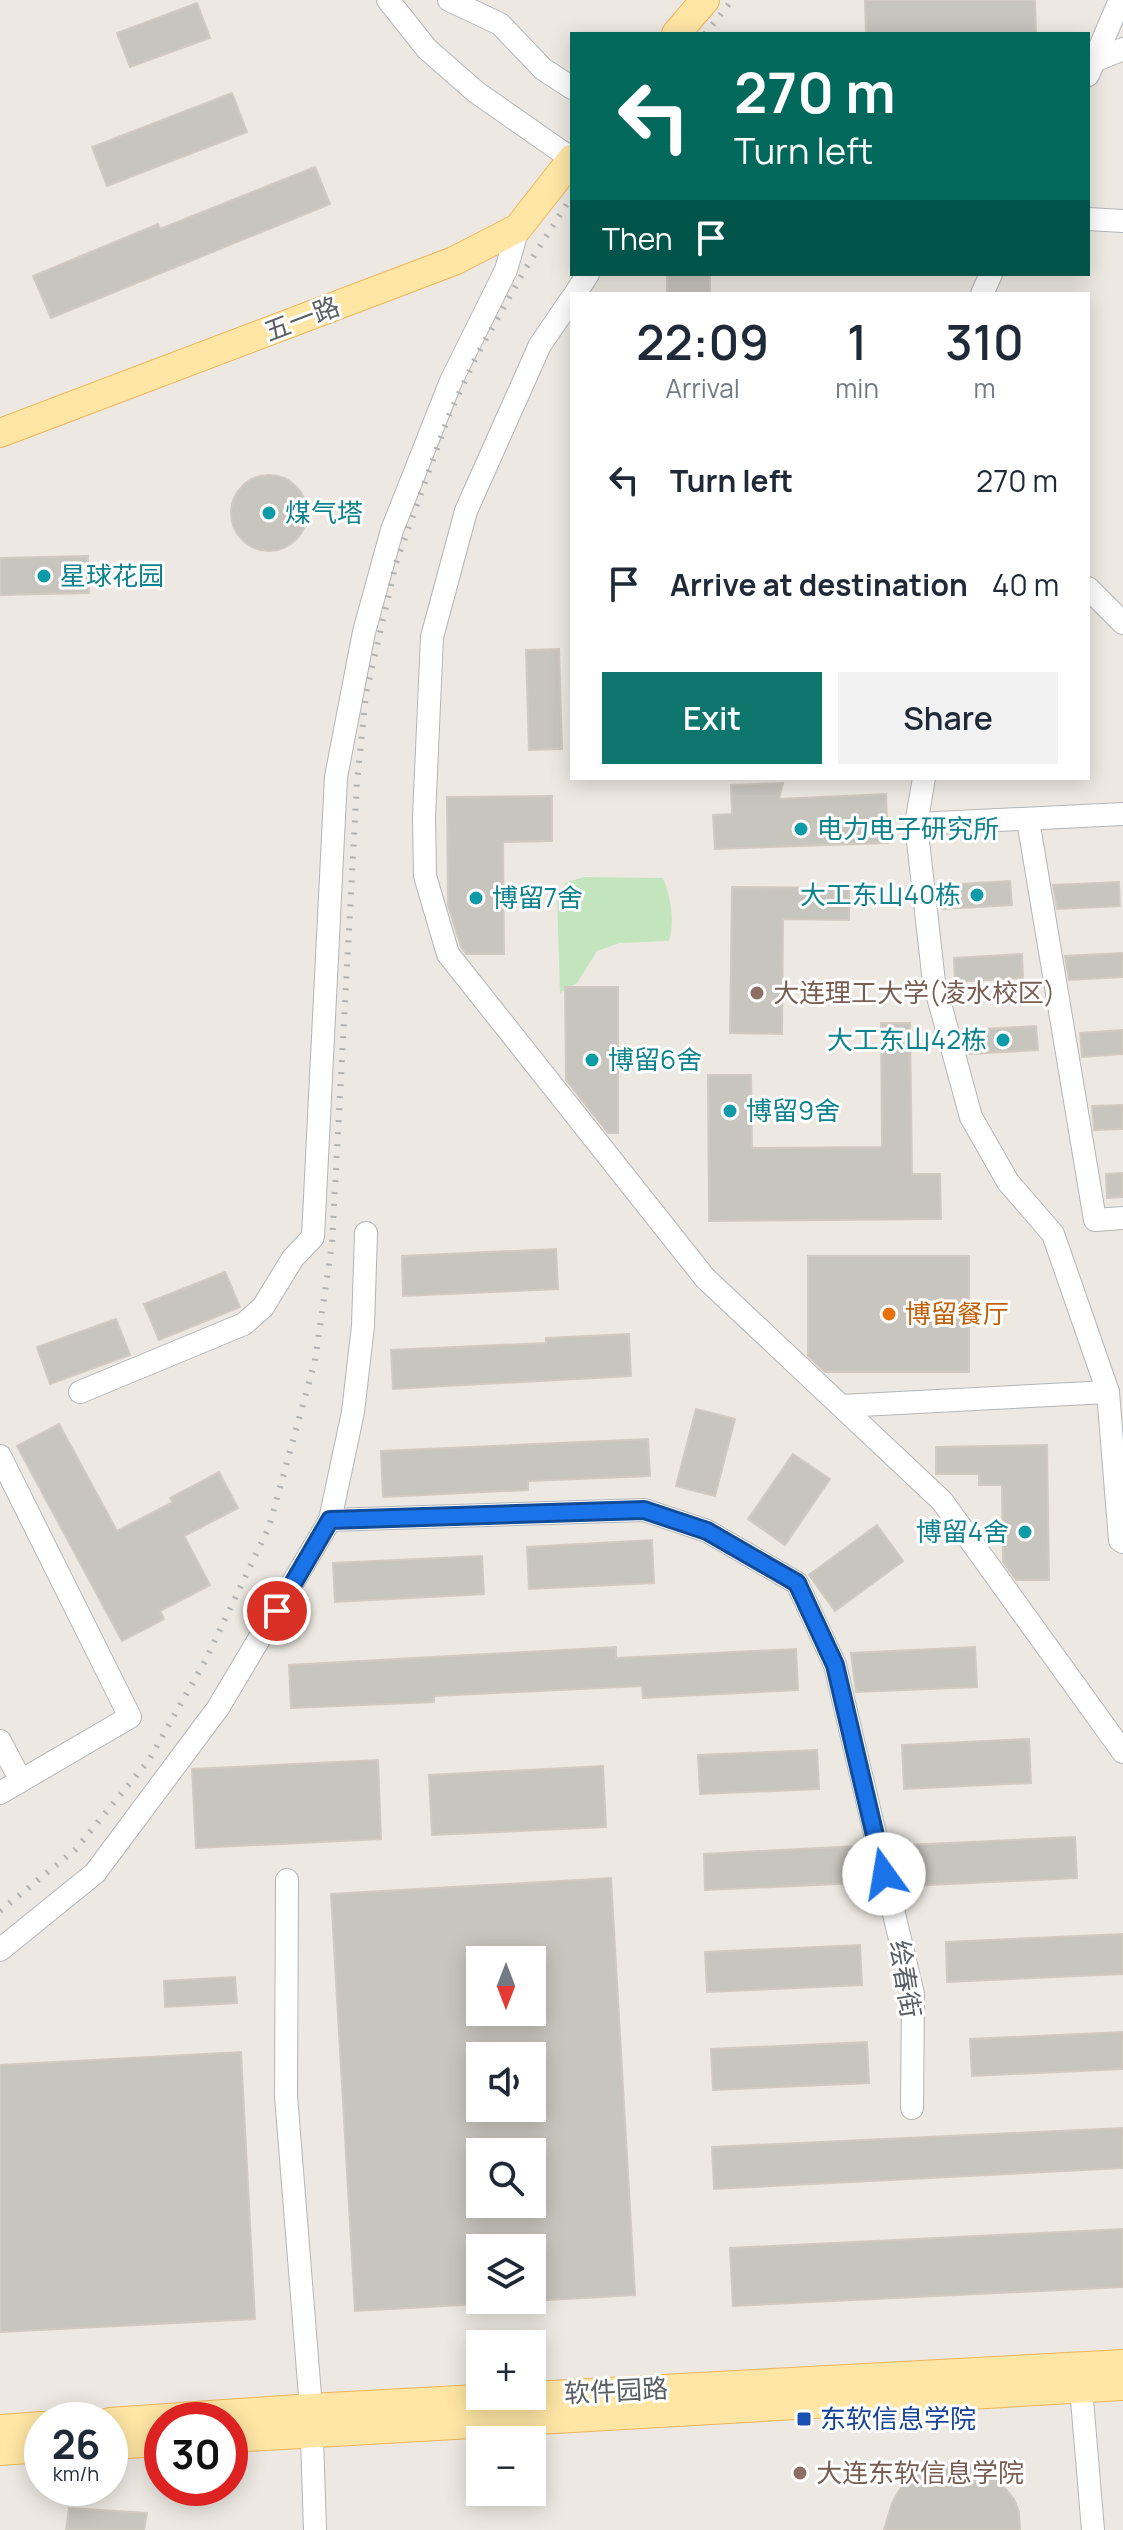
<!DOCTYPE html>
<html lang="en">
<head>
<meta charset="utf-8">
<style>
	body { margin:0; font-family:Manrope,"Noto Sans SC",sans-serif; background:#f2f2f3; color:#1f2937; height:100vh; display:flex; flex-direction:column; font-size:30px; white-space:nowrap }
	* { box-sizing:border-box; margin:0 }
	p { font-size:26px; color:#747a83 }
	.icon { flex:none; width:44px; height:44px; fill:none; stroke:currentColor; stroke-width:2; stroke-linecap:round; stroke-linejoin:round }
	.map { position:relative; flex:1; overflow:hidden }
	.side { position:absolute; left:570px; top:292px; width:520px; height:488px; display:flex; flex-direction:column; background:#fff; border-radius:0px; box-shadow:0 4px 20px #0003 }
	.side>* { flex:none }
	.guide { position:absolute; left:570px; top:32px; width:520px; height:244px; border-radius:0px; box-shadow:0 4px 20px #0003; background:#00695c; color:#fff; overflow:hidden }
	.needle { width:52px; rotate:180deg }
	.tools { position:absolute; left:466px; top:1946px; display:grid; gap:16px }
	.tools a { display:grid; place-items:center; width:80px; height:80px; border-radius:0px; background:#fff; box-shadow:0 4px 20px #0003; font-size:40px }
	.speed { position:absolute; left:24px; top:2402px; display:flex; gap:16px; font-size:40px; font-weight:700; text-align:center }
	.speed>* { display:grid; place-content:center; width:104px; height:104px; border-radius:50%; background:#fff; box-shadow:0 4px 20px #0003; line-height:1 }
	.speed small { font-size:20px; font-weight:400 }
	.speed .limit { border:12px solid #d22; background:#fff; color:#111 }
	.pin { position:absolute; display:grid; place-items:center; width:68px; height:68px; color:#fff; margin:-34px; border:4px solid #fff; border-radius:50%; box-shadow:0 2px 8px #0007 }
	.me { position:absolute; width:88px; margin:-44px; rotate:347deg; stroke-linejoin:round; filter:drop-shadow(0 0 6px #0008) }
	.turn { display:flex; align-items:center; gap:28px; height:168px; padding:0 32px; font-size:36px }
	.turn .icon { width:104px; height:104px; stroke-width:2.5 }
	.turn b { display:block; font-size:56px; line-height:68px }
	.then { display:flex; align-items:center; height:76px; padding:0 32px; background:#0003; gap:16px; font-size:30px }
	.eta { display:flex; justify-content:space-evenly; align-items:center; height:136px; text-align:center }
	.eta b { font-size:48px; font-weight:600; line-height:56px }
	.primary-button { display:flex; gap:16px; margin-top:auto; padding:16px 32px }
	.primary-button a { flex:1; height:92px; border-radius:0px; background:#0f766e; color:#fff; font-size:32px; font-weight:600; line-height:92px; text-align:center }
	.primary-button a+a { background:#f2f2f3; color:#1f2937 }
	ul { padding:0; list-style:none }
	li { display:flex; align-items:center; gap:24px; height:104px; padding:0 32px }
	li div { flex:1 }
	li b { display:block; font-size:30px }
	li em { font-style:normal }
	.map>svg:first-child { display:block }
</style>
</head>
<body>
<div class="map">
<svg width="1123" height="2530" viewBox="0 0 1123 2530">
	<rect width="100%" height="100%" fill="#ede9e2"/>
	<path fill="#c2e5be" d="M585,877L663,878C671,897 675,921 669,941L619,943L597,951L577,983L560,993L557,895L567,882Z"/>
	<g fill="#c8c4be" stroke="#d2cac0" stroke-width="2" fill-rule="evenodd">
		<path d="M865,0H1035L1036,34H866Z"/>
		<path d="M197,3L210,38L130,67L117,33Z"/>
		<path d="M232,93L247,132L107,186L92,147Z"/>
		<path d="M315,167L330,204L51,318L33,276L158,224L160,229Z"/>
		<rect x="667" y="274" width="43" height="20"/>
		<circle cx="269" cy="513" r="38"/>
		<path d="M88,556L89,593L0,595V558Z"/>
		<path d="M559,649L562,749L529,750L526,650Z"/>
		<path d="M783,783L779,799L886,794L888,843L715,849L713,815L732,814L731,785Z"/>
		<path d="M552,796V841L503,842L504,954H466L461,947L448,905L447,797Z"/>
		<path d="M1010,881L1012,905L943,909L942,885Z"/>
		<path d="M1119,882L1120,906L1057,909L1053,885Z"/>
		<path d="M732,887L849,888V920L783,919L782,1034L730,1033Z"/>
		<path d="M1123,953V977L1069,980L1065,956Z"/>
		<path d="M1022,954L1023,978L955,982L954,958Z"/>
		<path d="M565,987H618V1133H608L566,1080Z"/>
		<path d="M881,1023H910L912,1174H940L941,1219L709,1221L708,1075H751L752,1148L882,1147Z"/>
		<path d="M1036,1026L1038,1050L970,1054L968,1030Z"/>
		<path d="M1123,1030V1054L1082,1057L1080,1033Z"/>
		<path d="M1123,1105V1129L1094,1130L1092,1106Z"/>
		<path d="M1123,1173V1197L1107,1198L1106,1174Z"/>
		<path d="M556,1249L558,1289L403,1296L402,1256Z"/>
		<path d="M808,1256H969V1372H825L808,1356Z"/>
		<path d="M225,1272L240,1307L159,1340L144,1304Z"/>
		<path d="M116,1319L130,1355L50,1384L37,1347Z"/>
		<path d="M629,1334L631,1376L393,1389L391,1350L546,1343V1338Z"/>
		<path d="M696,1409L735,1419L715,1496L676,1486Z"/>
		<path d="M59,1424L117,1531L173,1502L170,1498L219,1472L238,1508L184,1536L210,1585L160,1611L164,1619L122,1641L17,1446Z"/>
		<path d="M648,1439L650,1476L528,1481V1490L383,1497L381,1451Z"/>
		<path d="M1047,1445L1049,1580H1016L1003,1562L1002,1485H979V1474H936V1447Z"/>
		<path d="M793,1454L830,1479L785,1545L748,1519Z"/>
		<path d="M877,1525L903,1561L835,1611L809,1575Z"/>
		<path d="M652,1540L654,1583L529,1589L527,1547Z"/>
		<path d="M482,1556L484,1594L335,1602L333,1563Z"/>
		<path d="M616,1647V1658L796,1649L798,1690L643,1698L642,1686L434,1696V1702L291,1708L289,1665Z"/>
		<path d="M975,1647L977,1687L856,1692L851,1653Z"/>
		<path d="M1029,1739L1031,1783L904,1789L902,1745Z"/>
		<path d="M817,1750L819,1789L700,1794L698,1755Z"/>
		<path d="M378,1760L381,1839L196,1848L192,1769Z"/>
		<path d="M603,1766L606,1827L432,1835L429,1775Z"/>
		<path d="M1075,1837L1077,1878L909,1886L907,1845Z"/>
		<path d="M857,1846L859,1883L705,1890L704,1854Z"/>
		<path d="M611,1878L635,2295L532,2301V2248H480V2304L355,2311L331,1894ZM480,1960H532V2012H480ZM480,2056H532V2108H480ZM480,2152H532V2204H480Z"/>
		<path d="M1123,1934V1974L947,1982L946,1942Z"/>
		<path d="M860,1945L862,1985L707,1992L705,1952Z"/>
		<path d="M235,1977L237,2003L165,2007L164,1981Z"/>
		<path d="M1123,2032V2069L972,2076L970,2039Z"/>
		<path d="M867,2042L869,2083L713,2090L711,2049Z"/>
		<path d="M241,2052L255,2319L0,2332V2065Z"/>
		<path d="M1123,2128V2168L714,2189L712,2147Z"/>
		<path d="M1123,2229V2287L733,2306L730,2248Z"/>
		<path d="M940,2463H962L982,2469L1000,2482L1014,2499L1019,2512L1020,2530H884L892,2503L903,2484L920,2471Z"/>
		<path d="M69,2508L147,2513L144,2530H66Z"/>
	</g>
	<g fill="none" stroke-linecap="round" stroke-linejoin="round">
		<defs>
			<g id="minor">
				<path d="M388,0L427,49L476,92L572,159"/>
				<path d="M449,0L500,24L543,69L572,88"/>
				<path d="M1089,63L1123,49"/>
				<path d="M1088,75L1120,0"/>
				<path d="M1088,219L1123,221"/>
				<path d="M575,294L588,274"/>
				<path d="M982,294L991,274"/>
				<path d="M572,298L540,345L466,511L432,637L424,817L425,876L448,954L705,1278L942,1501L1123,1752"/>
				<path d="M1088,588L1123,623"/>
				<path d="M924,778L916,824L1123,814"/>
				<path d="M1028,820L1095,1220L1123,1218"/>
				<path d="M916,824L934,982L971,1117L1008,1182L1053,1234L1108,1392L1120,1540L1123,1542"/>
				<path d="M80,1392L244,1324L263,1307L293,1258L313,1237L336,777L364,632L392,530L451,381L506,270L518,228"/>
				<path d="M842,1406L1108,1392"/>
				<path d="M0,1456L130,1717L0,1793"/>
				<path d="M330,1520L644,1510L707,1531L797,1583L835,1665L913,1994L912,2108"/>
				<path d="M0,1741L21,1781"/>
				<path d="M287,1880L286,2096L311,2408L315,2530"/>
				<path d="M0,1950L95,1873L218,1708L330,1520L353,1412L363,1326L366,1233"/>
				<path d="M1081,2388L1093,2530"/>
			</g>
			<g id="major">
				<path d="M676,34L705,0"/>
				<path d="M0,433L454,261L518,228L572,159"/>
				<path d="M110,2422L311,2408L1123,2364"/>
				<path d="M0,2429L42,2426"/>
				<path d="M230,2438L1123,2386"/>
				<path d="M110,2445L162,2442"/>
				<path d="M0,2451L42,2448"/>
			</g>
		</defs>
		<use href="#minor" stroke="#b2b5b9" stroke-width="24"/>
		<use href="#major" stroke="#f1b457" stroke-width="30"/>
		<use href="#minor" stroke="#fff" stroke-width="22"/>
		<use href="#major" stroke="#ffe6a5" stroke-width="28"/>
		<g stroke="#b1b2b3" stroke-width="6" stroke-dasharray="2 10" stroke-linecap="butt">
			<path d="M705,34L732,0"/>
			<path d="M0,1911L75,1850L149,1760L205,1661L269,1527L315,1361L332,1243L357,782L366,694L396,563L449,415L476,357L524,271L572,196"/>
		</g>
	</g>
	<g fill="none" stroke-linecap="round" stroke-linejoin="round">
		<defs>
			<path id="route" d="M277,1611L330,1520L644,1510L707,1531L797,1583L835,1665L884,1874"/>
		</defs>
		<use href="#route" stroke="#114b97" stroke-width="20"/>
		<use href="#route" stroke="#1a73e8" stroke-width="14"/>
	</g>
	<g fill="#0f9aa8" stroke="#fff" stroke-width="3">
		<circle cx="269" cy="513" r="8"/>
		<circle cx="44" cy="576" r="8"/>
		<circle cx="801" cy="829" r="8"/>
		<circle cx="977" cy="895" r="8"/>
		<circle cx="476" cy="898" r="8"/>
		<circle cx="1003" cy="1040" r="8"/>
		<circle cx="592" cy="1060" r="8"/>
		<circle cx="730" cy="1111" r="8"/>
		<circle cx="1025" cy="1532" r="8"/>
	</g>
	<g fill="#8d6e63" stroke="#fff" stroke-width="3">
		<circle cx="757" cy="993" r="8"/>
		<circle cx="800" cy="2473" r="8"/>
	</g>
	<circle fill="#e8710a" stroke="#fff" stroke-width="3" cx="889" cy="1314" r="8"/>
	<rect fill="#1a4fb4" stroke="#fff" stroke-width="3" x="796" y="2411" width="16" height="16" rx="4"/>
	<g text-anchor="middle" stroke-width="6" stroke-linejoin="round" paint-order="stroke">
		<g font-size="26" fill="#5a5f63" stroke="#fff">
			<text transform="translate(302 319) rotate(-21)" y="9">五一路</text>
			<text transform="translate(905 1979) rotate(81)" y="9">绘春街</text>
			<text transform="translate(616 2391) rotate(-3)" y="9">软件园路</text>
		</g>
		<g font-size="26" fill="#0d838f" stroke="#fff" text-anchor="start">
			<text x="285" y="522">煤气塔</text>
			<text x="60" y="585">星球花园</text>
			<text x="817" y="838">电力电子研究所</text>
			<text x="961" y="904" text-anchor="end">大工东山40栋</text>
			<text x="492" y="907">博留7舍</text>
			<text x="987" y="1049" text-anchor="end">大工东山42栋</text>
			<text x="608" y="1069">博留6舍</text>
			<text x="746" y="1120">博留9舍</text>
			<text x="1009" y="1541" text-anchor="end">博留4舍</text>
		</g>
		<g font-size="26" fill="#785e54" stroke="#fff" text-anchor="start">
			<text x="773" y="1002">大连理工大学(凌水校区)</text>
			<text x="816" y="2482">大连东软信息学院</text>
		</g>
		<g font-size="26" fill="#c56008" stroke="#fff" text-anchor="start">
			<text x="905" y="1323">博留餐厅</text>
		</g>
		<g font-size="26" fill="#164399" stroke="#fff" text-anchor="start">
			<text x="820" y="2428">东软信息学院</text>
		</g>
	</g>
</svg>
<div class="tools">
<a><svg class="needle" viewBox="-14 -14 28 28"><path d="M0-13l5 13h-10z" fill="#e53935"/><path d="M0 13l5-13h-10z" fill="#747a83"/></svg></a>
<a><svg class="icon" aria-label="sound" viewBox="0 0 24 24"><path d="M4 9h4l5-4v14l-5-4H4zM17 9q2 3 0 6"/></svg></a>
<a><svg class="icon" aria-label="search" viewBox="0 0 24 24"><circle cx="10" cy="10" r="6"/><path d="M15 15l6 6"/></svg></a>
<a><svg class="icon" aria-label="layers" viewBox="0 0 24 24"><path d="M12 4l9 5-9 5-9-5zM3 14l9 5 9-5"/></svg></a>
<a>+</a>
<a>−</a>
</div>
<div class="speed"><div>26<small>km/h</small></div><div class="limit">30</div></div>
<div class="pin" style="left:277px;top:1611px;background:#d93025"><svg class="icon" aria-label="arrive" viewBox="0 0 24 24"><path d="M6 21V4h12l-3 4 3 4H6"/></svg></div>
<svg class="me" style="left:884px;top:1874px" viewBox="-20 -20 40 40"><circle r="19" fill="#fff"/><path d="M0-13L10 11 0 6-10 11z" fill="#1a73e8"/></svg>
<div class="guide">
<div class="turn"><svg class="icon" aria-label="left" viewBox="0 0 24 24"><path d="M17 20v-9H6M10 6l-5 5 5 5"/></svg><div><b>270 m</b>Turn left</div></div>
<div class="then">Then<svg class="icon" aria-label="arrive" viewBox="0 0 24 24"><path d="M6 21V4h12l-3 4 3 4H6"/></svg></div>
</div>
<section class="side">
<div class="eta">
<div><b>22:09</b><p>Arrival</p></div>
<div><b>1</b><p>min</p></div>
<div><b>310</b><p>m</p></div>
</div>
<ul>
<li><svg class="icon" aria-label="left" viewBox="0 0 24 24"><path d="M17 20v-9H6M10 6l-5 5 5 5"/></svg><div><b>Turn left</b></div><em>270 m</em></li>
<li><svg class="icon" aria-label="arrive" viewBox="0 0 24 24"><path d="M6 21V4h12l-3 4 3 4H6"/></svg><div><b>Arrive at destination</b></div><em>40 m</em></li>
</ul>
<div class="primary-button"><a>Exit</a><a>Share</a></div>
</section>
</div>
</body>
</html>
